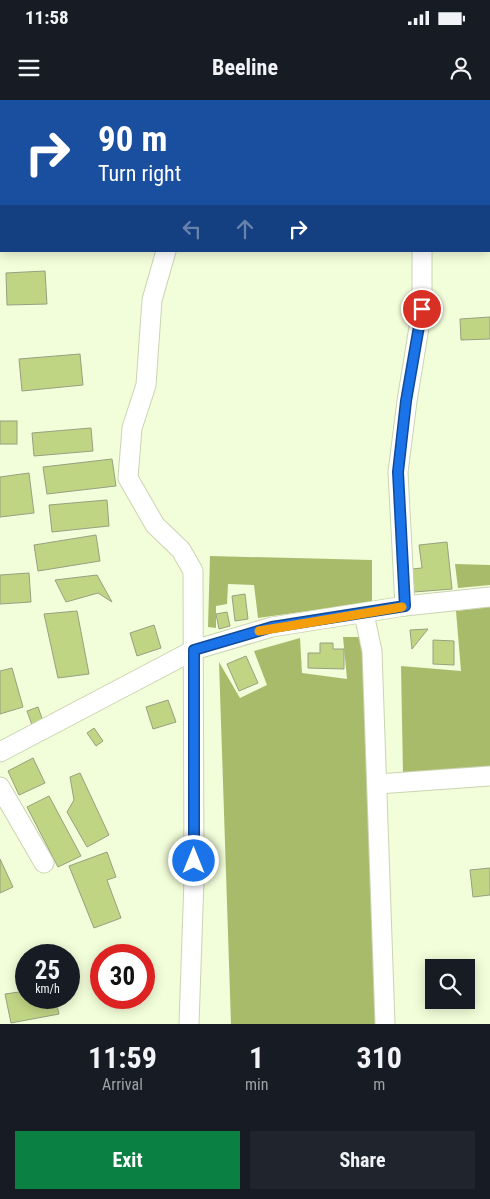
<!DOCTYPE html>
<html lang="en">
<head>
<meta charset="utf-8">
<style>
	body { margin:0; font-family:"Roboto Condensed",sans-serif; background:#20242c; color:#f1f3f6; height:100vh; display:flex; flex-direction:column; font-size:19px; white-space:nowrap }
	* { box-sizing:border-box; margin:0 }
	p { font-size:16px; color:#9ea1a6 }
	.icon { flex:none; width:28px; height:28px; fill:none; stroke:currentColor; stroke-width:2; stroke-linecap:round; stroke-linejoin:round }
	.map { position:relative; height:924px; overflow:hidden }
	.drawer { display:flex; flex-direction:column; background:#171b24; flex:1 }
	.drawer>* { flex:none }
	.hud { position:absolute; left:0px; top:0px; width:490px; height:152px; box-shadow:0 2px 12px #0003; background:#1a4fa0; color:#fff; overflow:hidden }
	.tools { position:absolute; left:425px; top:859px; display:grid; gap:10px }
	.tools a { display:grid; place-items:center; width:50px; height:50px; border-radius:0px; background:#171b24; box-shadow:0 2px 12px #0003; font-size:25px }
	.speed { position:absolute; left:15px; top:844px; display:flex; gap:10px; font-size:25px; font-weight:700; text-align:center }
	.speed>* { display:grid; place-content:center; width:65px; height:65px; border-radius:50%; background:#171b24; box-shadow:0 2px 12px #0003; line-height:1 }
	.speed small { font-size:12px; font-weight:400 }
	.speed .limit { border:8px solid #d22; background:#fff; color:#111 }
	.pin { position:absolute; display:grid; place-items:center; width:42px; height:42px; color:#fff; margin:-21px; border:2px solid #fff; border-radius:50%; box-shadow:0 1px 5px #0007 }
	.me { position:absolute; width:55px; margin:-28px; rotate:0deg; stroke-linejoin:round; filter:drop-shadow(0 0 4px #0008) }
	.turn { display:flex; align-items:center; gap:18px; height:105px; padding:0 15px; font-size:22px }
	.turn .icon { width:65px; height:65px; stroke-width:2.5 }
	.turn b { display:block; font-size:35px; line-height:42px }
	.lanes { display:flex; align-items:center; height:48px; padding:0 15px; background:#0003; justify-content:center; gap:25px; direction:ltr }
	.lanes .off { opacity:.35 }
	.eta { display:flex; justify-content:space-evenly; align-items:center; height:85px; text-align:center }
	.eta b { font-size:30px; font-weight:700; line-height:35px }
	.cta { display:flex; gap:10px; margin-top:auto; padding:10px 15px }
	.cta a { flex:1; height:58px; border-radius:0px; background:#0b8043; color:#fff; font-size:20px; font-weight:700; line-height:58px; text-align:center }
	.cta a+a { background:#20242c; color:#f1f3f6 }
	.status { display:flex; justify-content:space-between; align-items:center; height:35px; padding:0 25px; background:#171b24; direction:ltr }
	.status svg { height:14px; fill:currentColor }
	header { display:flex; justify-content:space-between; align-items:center; height:65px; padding:0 15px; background:#171b24; font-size:22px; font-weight:700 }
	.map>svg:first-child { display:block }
</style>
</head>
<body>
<div class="status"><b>11:58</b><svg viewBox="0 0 49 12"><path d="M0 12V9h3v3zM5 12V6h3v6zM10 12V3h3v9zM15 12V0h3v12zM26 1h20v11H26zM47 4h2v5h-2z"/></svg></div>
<header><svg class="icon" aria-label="menu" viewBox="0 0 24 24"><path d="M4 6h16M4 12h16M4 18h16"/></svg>Beeline<svg class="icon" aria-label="person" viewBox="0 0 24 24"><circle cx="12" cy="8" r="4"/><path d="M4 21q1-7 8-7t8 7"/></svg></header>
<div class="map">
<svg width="490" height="924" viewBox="0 0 490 924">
	<rect width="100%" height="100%" fill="#f2fdd9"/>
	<g fill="#a8bb6b">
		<path d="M210,456L372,460V502L258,518L254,485L228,484L227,504L216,506V528L208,527Z"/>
		<path d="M455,464L490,465V485L458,488Z"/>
		<path d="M490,507V666L403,674L401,566L461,571L456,511Z"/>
		<path d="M343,537H369L376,924H231L219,562L240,598L267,585L254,551L300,538L302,573L347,579Z"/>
	</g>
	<g fill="#c0d584" stroke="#97a080">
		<path d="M45,171L47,204L7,205L6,173Z"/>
		<path d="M490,217V239L461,240L460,219Z"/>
		<path d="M80,254L83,285L22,291L19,259Z"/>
		<rect x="0" y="321" width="17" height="23"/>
		<path d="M91,328L93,351L34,356L32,333Z"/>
		<path d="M112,359L116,386L47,394L43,367Z"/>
		<path d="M29,373L34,413L0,417V377Z"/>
		<path d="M107,400L109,426L52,432L49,405Z"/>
		<path d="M96,435L100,461L38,471L34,445Z"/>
		<path d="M447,442L452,489L414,492L412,469L422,468L419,445Z"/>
		<path d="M29,473L31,502L0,504V475Z"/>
		<path d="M97,475L112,502L98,493L66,502L55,480Z"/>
		<path d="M245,494L248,519L235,521L232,496Z"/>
		<path d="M77,511L89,574L58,578L44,514Z"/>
		<path d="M227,512L230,526L219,529L216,514Z"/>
		<path d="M154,525L161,548L137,556L130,533Z"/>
		<path d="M428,529L412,549L410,530Z"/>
		<path d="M433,540L454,541V565L433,564Z"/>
		<path d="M320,543H333V549H344V569L308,568V553H320Z"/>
		<path d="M246,556L258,583L239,591L227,564Z"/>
		<path d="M12,568L23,607L0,614V571Z"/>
		<path d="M168,600L176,622L153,629L146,607Z"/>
		<path d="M38,607L43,621L32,625L27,611Z"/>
		<path d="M94,628L103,641L96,646L87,633Z"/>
		<path d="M33,658L45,683L19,695L8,671Z"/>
		<path d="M80,673L109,735L87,747L67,712L74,700L70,677Z"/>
		<path d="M49,696L81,756L58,767L27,707Z"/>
		<path d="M107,752L116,777L107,780L121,818L94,828L69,766Z"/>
		<path d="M0,759L13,787L0,793Z"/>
		<path d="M490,768V795L473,797L470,770Z"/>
		<path d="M26,891V898H55L59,914L11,923L5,894Z"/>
	</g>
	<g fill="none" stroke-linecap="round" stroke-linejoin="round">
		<defs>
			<g id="minor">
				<path d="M155,0V1"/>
				<path d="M423,1V0"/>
				<path d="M0,79H1"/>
				<path d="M166,151L152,200L146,285L132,328L128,378L155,425L181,450L193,471L194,780L189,924"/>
				<path d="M405,506L398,372L407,301L422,209V151"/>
				<path d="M364,514L372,551L385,924"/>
				<path d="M0,652L194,550L272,527L405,506L490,497"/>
				<path d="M378,684L490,676"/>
				<path d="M0,687L44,763"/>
			</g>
		</defs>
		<use href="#minor" stroke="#cbd4b2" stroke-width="21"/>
		<use href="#minor" stroke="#fff" stroke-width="19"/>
	</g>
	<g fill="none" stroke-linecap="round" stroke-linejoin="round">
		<defs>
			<path id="route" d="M194,761V550L272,527L405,506L398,372L406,301L422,209"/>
		</defs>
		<use href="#route" stroke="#114b97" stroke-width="12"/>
		<use href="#route" stroke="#1a73e8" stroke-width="9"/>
		<path stroke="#f59e0b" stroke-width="9" d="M259,531L402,507"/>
	</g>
</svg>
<div class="tools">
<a><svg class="icon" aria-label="search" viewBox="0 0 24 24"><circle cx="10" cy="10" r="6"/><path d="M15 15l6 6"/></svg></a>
</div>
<div class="speed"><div>25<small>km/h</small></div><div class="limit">30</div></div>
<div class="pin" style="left:422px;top:209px;background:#d93025"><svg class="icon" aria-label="arrive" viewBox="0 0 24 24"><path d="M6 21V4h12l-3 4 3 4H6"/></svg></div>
<svg class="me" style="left:194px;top:761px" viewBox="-20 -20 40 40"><circle r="17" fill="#1a73e8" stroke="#fff" stroke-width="3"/><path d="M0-11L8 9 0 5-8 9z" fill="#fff"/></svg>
<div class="hud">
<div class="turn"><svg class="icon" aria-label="right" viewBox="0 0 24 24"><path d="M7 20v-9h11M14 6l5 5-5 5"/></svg><div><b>90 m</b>Turn right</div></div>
<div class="lanes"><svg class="icon off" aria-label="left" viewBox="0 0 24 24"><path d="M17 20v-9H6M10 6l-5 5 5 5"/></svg><svg class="icon off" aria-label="ahead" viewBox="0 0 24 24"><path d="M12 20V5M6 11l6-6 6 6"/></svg><svg class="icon" aria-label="right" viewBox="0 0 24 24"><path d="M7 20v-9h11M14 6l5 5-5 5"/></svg></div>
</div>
</div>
<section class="drawer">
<div class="eta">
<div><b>11:59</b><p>Arrival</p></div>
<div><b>1</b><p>min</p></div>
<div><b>310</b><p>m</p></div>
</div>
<div class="cta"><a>Exit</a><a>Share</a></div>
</section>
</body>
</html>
